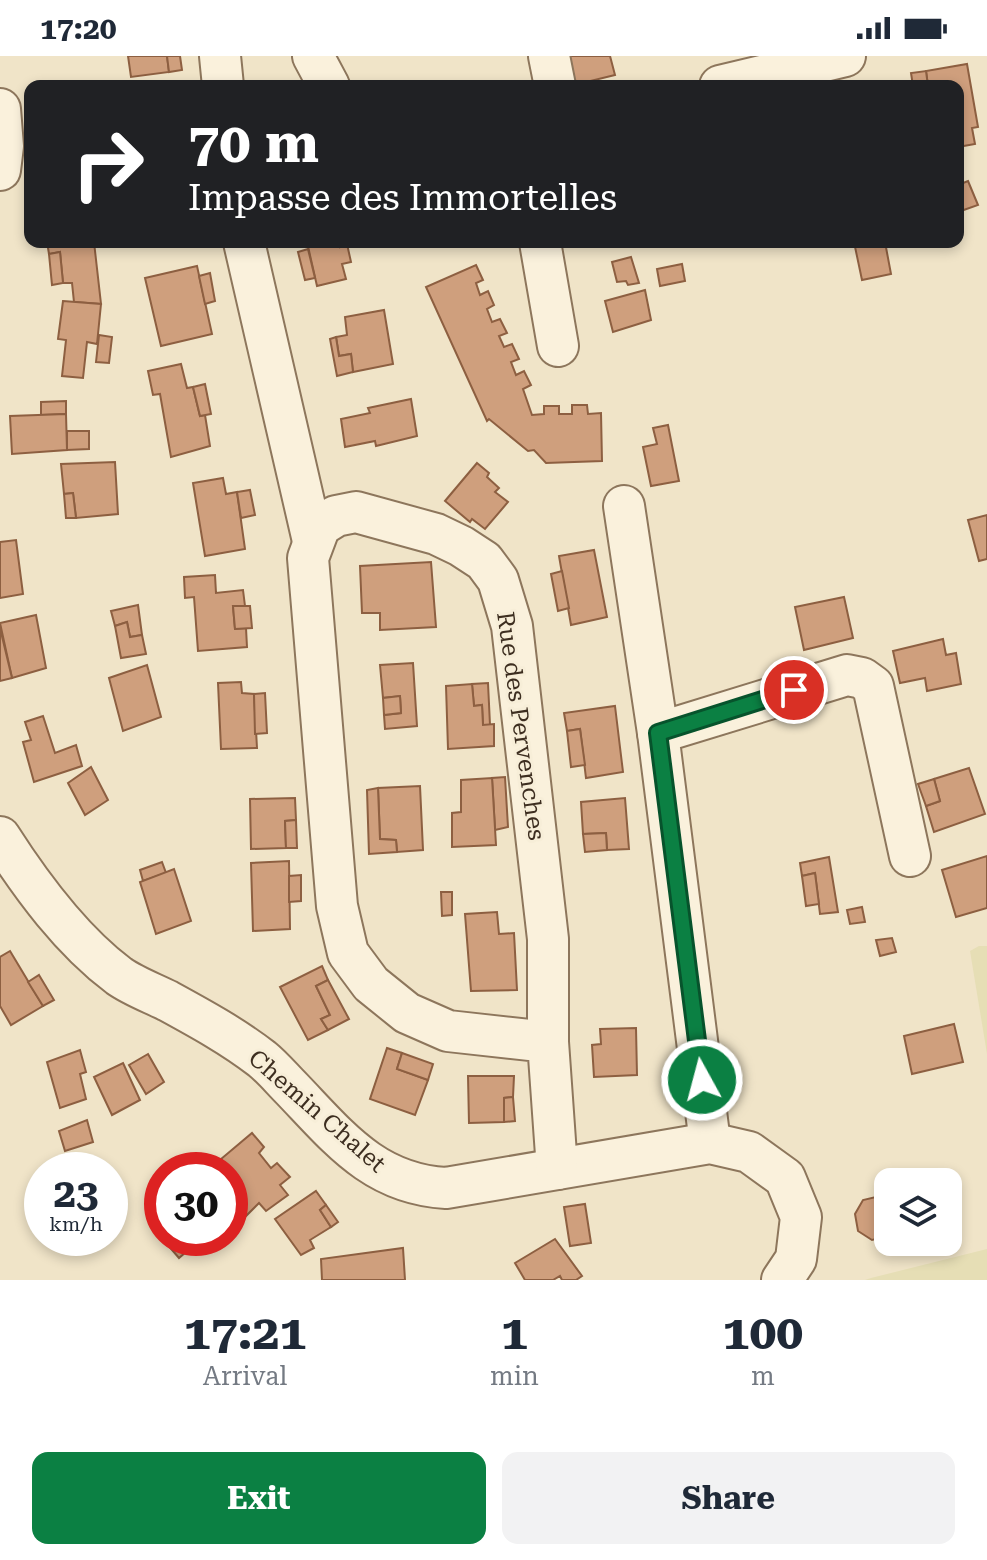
<!DOCTYPE html>
<html lang="en">
<head>
<meta charset="utf-8">
<style>
	body { margin:0; font-family:"Roboto Serif",serif; background:#f2f2f3; color:#1f2937; height:100vh; display:flex; flex-direction:column; font-size:30px; white-space:nowrap }
	* { box-sizing:border-box; margin:0 }
	p { font-size:26px; color:#747a83 }
	.icon { flex:none; width:44px; height:44px; fill:none; stroke:currentColor; stroke-width:2; stroke-linecap:round; stroke-linejoin:round }
	.map { position:relative; height:1224px; overflow:hidden }
	.details { display:flex; flex-direction:column; background:#fff; flex:1 }
	.details>* { flex:none }
	.top-card { position:absolute; left:24px; top:24px; width:940px; height:168px; border-radius:16px; box-shadow:0 4px 12px #0003; background:#202124; color:#fff; overflow:hidden }
	.fabs { position:absolute; left:874px; top:1112px; display:grid; gap:16px }
	.fabs a { display:grid; place-items:center; width:88px; height:88px; border-radius:16px; background:#fff; box-shadow:0 4px 12px #0003; font-size:40px }
	.speed { position:absolute; left:24px; top:1096px; display:flex; gap:16px; font-size:40px; font-weight:700; text-align:center }
	.speed>* { display:grid; place-content:center; width:104px; height:104px; border-radius:50%; background:#fff; box-shadow:0 4px 12px #0003; line-height:1 }
	.speed small { font-size:20px; font-weight:400 }
	.speed .limit { border:12px solid #d22; background:#fff; color:#111 }
	.pin { position:absolute; display:grid; place-items:center; width:68px; height:68px; color:#fff; margin:-34px; border:4px solid #fff; border-radius:50%; box-shadow:0 2px 8px #0007 }
	.me { position:absolute; width:88px; margin:-44px; rotate:353deg; stroke-linejoin:round; filter:drop-shadow(0 0 6px #0008) }
	.turn { display:flex; align-items:center; gap:28px; height:168px; padding:0 32px; font-size:36px }
	.turn .icon { width:104px; height:104px; stroke-width:2.5 }
	.turn b { display:block; font-size:56px; line-height:68px }
	.eta { display:flex; justify-content:space-evenly; align-items:center; height:136px; text-align:center }
	.eta b { font-size:48px; font-weight:700; line-height:56px }
	.primary-button { display:flex; gap:16px; margin-top:auto; padding:16px 32px }
	.primary-button a { flex:1; height:92px; border-radius:16px; background:#0b8043; color:#fff; font-size:32px; font-weight:700; line-height:92px; text-align:center }
	.primary-button a+a { background:#f2f2f3; color:#1f2937 }
	.status { display:flex; justify-content:space-between; align-items:center; height:56px; padding:0 40px; background:#fff; direction:ltr }
	.status svg { height:22px; fill:currentColor }
	.map>svg:first-child { display:block }
</style>
</head>
<body>
<div class="status"><b>17:20</b><svg viewBox="0 0 49 12"><path d="M0 12V9h3v3zM5 12V6h3v6zM10 12V3h3v9zM15 12V0h3v12zM26 1h20v11H26zM47 4h2v5h-2z"/></svg></div>
<div class="map">
<svg width="987" height="1224" viewBox="0 0 987 1224">
	<rect width="100%" height="100%" fill="#f0e4c8"/>
	<g fill="#e6deb5">
		<path d="M979,890H987V998L970,895Z"/>
		<path d="M987,1193V1224H865L871,1222Z"/>
	</g>
	<g fill="#cf9f7d" stroke="#8d5f41" stroke-width="2">
		<path d="M128,0H167L169,16L131,21Z"/>
		<path d="M167,0H180L182,14L169,16Z"/>
		<path d="M568,0H610L615,19L570,30Z"/>
		<path d="M967,8L978,71L972,72L975,88L958,91V30H928L926,15Z"/>
		<path d="M926,15L928,30H913L911,17Z"/>
		<path d="M968,125L978,149L958,156V129Z"/>
		<path d="M47,186H94L101,248L74,246L72,227H63L60,196L49,198Z"/>
		<path d="M307,186H339L340,191L347,188L351,206L342,208L346,223L317,230Z"/>
		<path d="M854,186H885L891,218L862,224Z"/>
		<path d="M308,193L315,222L305,224L298,196Z"/>
		<path d="M60,196L63,227L52,229L49,198Z"/>
		<path d="M631,201L639,227L628,229L626,225L617,226L612,206Z"/>
		<path d="M682,208L685,225L660,230L657,213Z"/>
		<path d="M476,209L483,224L476,227L480,239L488,235L494,249L487,253L492,266L500,263L507,277L499,280L504,291L512,288L519,303L511,306L516,319L524,315L531,329L523,333L532,359L544,358V350H559V358H572V349H587L588,358L601,357L602,405L546,407L534,394L528,395L489,363L487,365L426,231Z"/>
		<path d="M197,210L212,278L161,290L145,222Z"/>
		<path d="M210,217L215,245L205,248L199,220Z"/>
		<path d="M645,234L651,264L613,276L605,245Z"/>
		<path d="M63,245L101,248L97,288L87,286L83,322L62,320L66,284L58,283Z"/>
		<path d="M384,254L393,308L353,316L351,298L339,300L336,281L347,279L345,261Z"/>
		<path d="M99,279L112,281L109,307L96,306Z"/>
		<path d="M336,281L339,300L351,298L353,316L337,320L330,283Z"/>
		<path d="M181,308L187,332L193,331L200,360L205,359L210,390L171,401L160,338L153,339L148,315Z"/>
		<path d="M205,328L211,358L200,360L193,331Z"/>
		<path d="M411,343L417,380L376,390L375,385L345,391L341,363L370,357L368,352Z"/>
		<path d="M66,345V358L41,359V346Z"/>
		<path d="M66,358L67,394L12,398L10,360Z"/>
		<path d="M668,369L679,425L651,430L643,391L657,388L653,372Z"/>
		<path d="M67,375H89V393L67,394Z"/>
		<path d="M115,406L118,458L76,462L73,437L64,438L61,408Z"/>
		<path d="M477,407L489,417L487,421L499,432L495,436L508,446L485,473L472,463L470,466L445,445Z"/>
		<path d="M223,422L226,438L237,436L245,493L205,500L193,427Z"/>
		<path d="M250,434L255,459L241,462L237,436Z"/>
		<path d="M73,437L76,462H66L64,438Z"/>
		<path d="M987,459V503L979,505L968,464Z"/>
		<path d="M16,484L23,538L0,542V486Z"/>
		<path d="M594,494L607,561L571,569L559,500Z"/>
		<path d="M431,506L436,571L380,574V557H362L360,510Z"/>
		<path d="M562,515L569,552L558,555L551,518Z"/>
		<path d="M215,519L216,537L243,534L245,550H233L235,573L246,572L247,591L198,595L194,541L185,542L184,521Z"/>
		<path d="M844,541L853,582L804,594L795,551Z"/>
		<path d="M138,549L142,579L130,581L127,566L115,570L111,555Z"/>
		<path d="M233,550H250L252,572L235,573Z"/>
		<path d="M36,559L46,612L12,622L0,567Z"/>
		<path d="M127,566L130,581L142,579L146,598L121,602L115,570Z"/>
		<path d="M0,572L12,622L0,625Z"/>
		<path d="M943,583L946,599L956,597L961,628L927,635L925,622L900,627L893,595Z"/>
		<path d="M413,607L417,670L385,673L384,659L401,657L400,640L383,642L380,609Z"/>
		<path d="M147,609L161,661L123,675L109,622Z"/>
		<path d="M241,626L242,637L254,638L257,692L221,693L218,627Z"/>
		<path d="M488,627L490,669H483L482,649L474,650L472,628Z"/>
		<path d="M472,628L474,650L482,649L483,669L494,668V690L448,693L446,630Z"/>
		<path d="M265,637L267,677L255,678L254,638Z"/>
		<path d="M400,640L401,657L384,659L383,642Z"/>
		<path d="M615,650L623,716L586,722L580,673L567,675L564,657Z"/>
		<path d="M43,660L55,697L76,689L82,710L34,726L23,686L31,684L25,666Z"/>
		<path d="M580,673L585,709L571,711L567,675Z"/>
		<path d="M91,711L108,744L85,759L68,727Z"/>
		<path d="M969,712L985,758L934,776L926,750L940,745L934,723Z"/>
		<path d="M505,721L508,771L495,774L492,722Z"/>
		<path d="M492,722L496,789L452,791V757L461,756V724Z"/>
		<path d="M934,723L940,745L926,750L918,728Z"/>
		<path d="M420,730L423,794L397,796L396,784L380,783L378,732Z"/>
		<path d="M378,732L380,783L396,784L397,796L369,798L367,734Z"/>
		<path d="M295,742L296,764L285,765L286,792L251,793L250,743Z"/>
		<path d="M625,742L629,793L607,794L606,777L583,778L581,746Z"/>
		<path d="M296,764L297,792H286L285,765Z"/>
		<path d="M606,777L607,794L585,796L583,778Z"/>
		<path d="M987,800V852L956,861L942,814Z"/>
		<path d="M829,801L838,856L820,858L815,817L802,820L800,807Z"/>
		<path d="M289,805L290,873L253,875L251,807Z"/>
		<path d="M162,806L166,817L143,825L140,814Z"/>
		<path d="M174,813L191,865L156,878L140,826Z"/>
		<path d="M815,817L819,848L806,850L802,820Z"/>
		<path d="M301,819V845L289,846V820Z"/>
		<path d="M441,836H452V859L442,860Z"/>
		<path d="M862,851L865,866L850,868L847,854Z"/>
		<path d="M497,856L499,878L514,877L517,934L471,935L465,858Z"/>
		<path d="M892,882L896,896L880,900L876,884Z"/>
		<path d="M10,895L43,950L11,969L0,950V901Z"/>
		<path d="M322,910L328,924L316,930L330,959L321,963L328,974L308,984L280,931Z"/>
		<path d="M39,919L54,944L43,950L28,926Z"/>
		<path d="M328,924L349,963L328,974L321,963L330,959L316,930Z"/>
		<path d="M954,968L963,1006L912,1018L904,980Z"/>
		<path d="M636,972L637,1019L594,1021L592,989L601,988L600,973Z"/>
		<path d="M387,992L402,997L397,1013L428,1024L415,1059L370,1043Z"/>
		<path d="M80,994L86,1016L80,1018L86,1043L60,1052L47,1006Z"/>
		<path d="M402,997L433,1008L428,1024L397,1013Z"/>
		<path d="M148,998L164,1026L146,1038L129,1009Z"/>
		<path d="M123,1007L140,1044L112,1059L94,1021Z"/>
		<path d="M468,1020H514L513,1041L504,1042V1066L469,1067Z"/>
		<path d="M513,1041L515,1065L504,1066V1042Z"/>
		<path d="M87,1064L93,1086L65,1095L59,1075Z"/>
		<path d="M252,1077L264,1091L259,1097L271,1112L277,1107L290,1121L280,1129L288,1139L266,1155L259,1147L240,1166L230,1157V1121L234,1118L221,1103Z"/>
		<path d="M316,1135L326,1149L320,1154L331,1171L310,1184L314,1192L301,1199L275,1163Z"/>
		<path d="M880,1140L888,1145V1180L872,1184L858,1175L855,1158L863,1144Z"/>
		<path d="M585,1148L591,1187L570,1190L564,1151Z"/>
		<path d="M326,1149L338,1166L331,1171L320,1154Z"/>
		<path d="M162,1165V1182H202L179,1202L154,1173Z"/>
		<path d="M555,1183L582,1220L576,1224H562L560,1220L553,1224H525L515,1207Z"/>
		<path d="M403,1192L405,1224H322L321,1203Z"/>
	</g>
	<g fill="none" stroke-linecap="round" stroke-linejoin="round">
		<defs>
			<g id="minor">
				<path d="M220,0L223,30"/>
				<path d="M313,0L329,30"/>
				<path d="M549,0L555,30"/>
				<path d="M720,30L845,0"/>
				<path d="M0,53L3,90L0,114"/>
				<path d="M244,186L313,485"/>
				<path d="M540,186L558,290"/>
				<path d="M624,450L658,677"/>
				<path d="M0,781C32,831 71,884 119,920C133,930 152,937 168,945C201,963 232,980 262,1003C273,1012 282,1023 292,1033C339,1082 374,1128 446,1132L710,1087L749,1096L785,1122L801,1161L796,1203L782,1224"/>
				<path d="M548,986L448,975L407,957L371,928L348,897L337,850L308,502L320,470L336,460L356,456L436,478L461,490L484,505L498,524L512,570L548,883V986L557,1113"/>
				<path d="M710,1087L658,677L847,619L862,622L873,630L910,800"/>
			</g>
		</defs>
		<use href="#minor" stroke="#8d765c" stroke-width="44"/>
		<use href="#minor" stroke="#faf1dc" stroke-width="40"/>
	</g>
	<g fill="none" stroke-linecap="round" stroke-linejoin="round">
		<defs>
			<path id="route" d="M702,1024L658,677L794,634"/>
		</defs>
		<use href="#route" stroke="#07532c" stroke-width="20"/>
		<use href="#route" stroke="#0b8043" stroke-width="14"/>
	</g>
	<g text-anchor="middle" stroke-width="6" stroke-linejoin="round" paint-order="stroke">
		<g font-size="24" fill="#3d2e20" stroke="#f7eed8">
			<text transform="translate(521 670) rotate(82)" y="8">Rue des Pervenches</text>
			<text transform="translate(317 1055) rotate(41)" y="8">Chemin Chalet</text>
		</g>
	</g>
</svg>
<div class="fabs">
<a><svg class="icon" aria-label="layers" viewBox="0 0 24 24"><path d="M12 4l9 5-9 5-9-5zM3 14l9 5 9-5"/></svg></a>
</div>
<div class="speed"><div>23<small>km/h</small></div><div class="limit">30</div></div>
<div class="pin" style="left:794px;top:634px;background:#d93025"><svg class="icon" aria-label="arrive" viewBox="0 0 24 24"><path d="M6 21V4h12l-3 4 3 4H6"/></svg></div>
<svg class="me" style="left:702px;top:1024px" viewBox="-20 -20 40 40"><circle r="17" fill="#0b8043" stroke="#fff" stroke-width="3"/><path d="M0-11L8 9 0 5-8 9z" fill="#fff"/></svg>
<div class="top-card">
<div class="turn"><svg class="icon" aria-label="right" viewBox="0 0 24 24"><path d="M7 20v-9h11M14 6l5 5-5 5"/></svg><div><b>70 m</b>Impasse des Immortelles</div></div>
</div>
</div>
<section class="details">
<div class="eta">
<div><b>17:21</b><p>Arrival</p></div>
<div><b>1</b><p>min</p></div>
<div><b>100</b><p>m</p></div>
</div>
<div class="primary-button"><a>Exit</a><a>Share</a></div>
</section>
</body>
</html>
